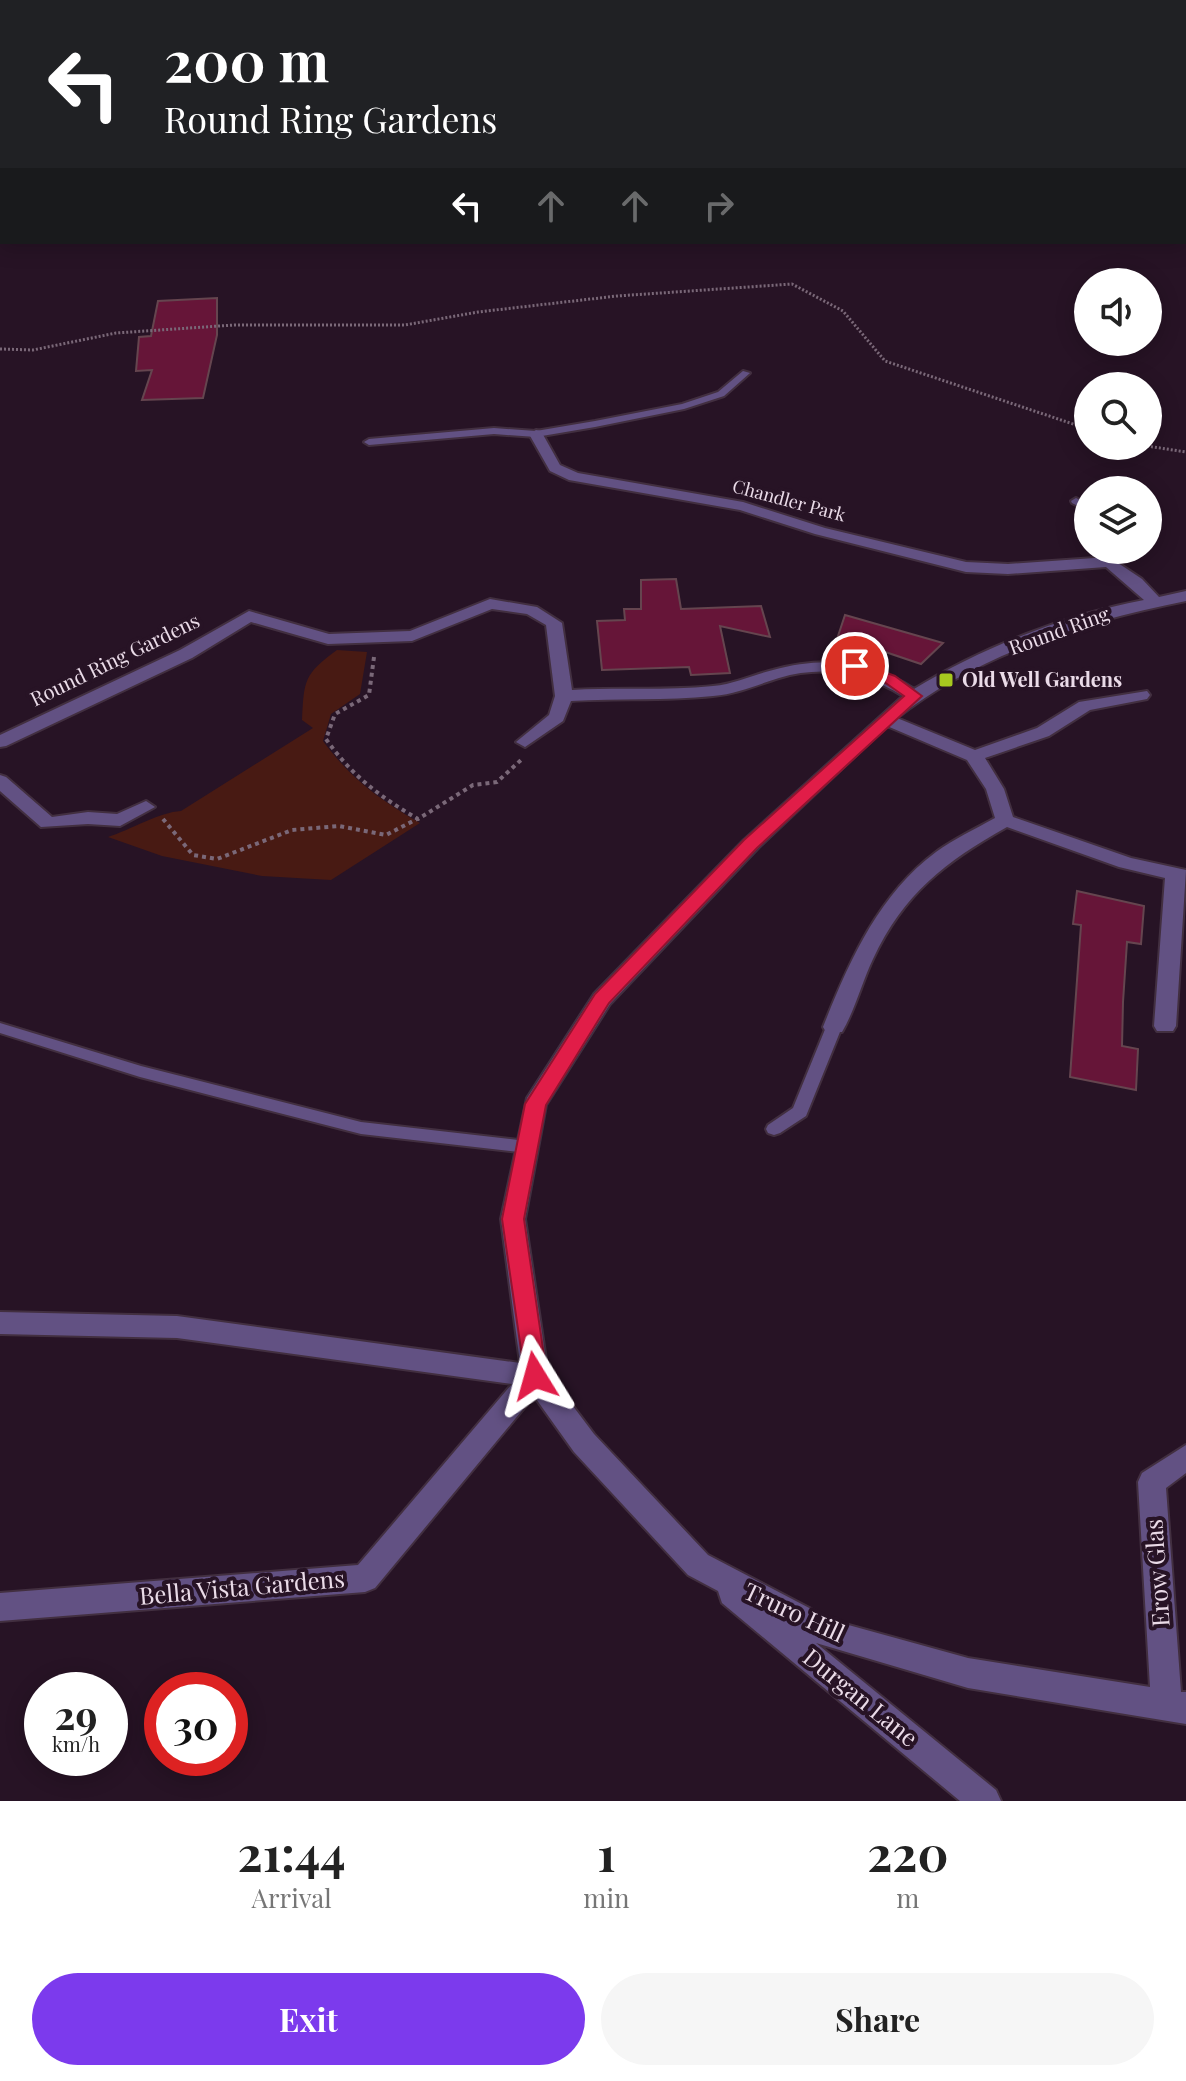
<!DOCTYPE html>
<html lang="en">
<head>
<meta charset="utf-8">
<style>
	body { margin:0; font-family:"Playfair Display",serif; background:#f6f6f6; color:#222; height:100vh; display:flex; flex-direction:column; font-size:30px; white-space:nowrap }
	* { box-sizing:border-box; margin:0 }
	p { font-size:26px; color:#767676 }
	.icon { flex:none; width:44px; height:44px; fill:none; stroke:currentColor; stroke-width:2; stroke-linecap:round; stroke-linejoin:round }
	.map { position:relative; height:1801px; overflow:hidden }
	.panel { display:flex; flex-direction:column; background:#fff; flex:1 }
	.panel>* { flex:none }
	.hud { position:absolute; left:0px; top:0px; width:1186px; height:244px; box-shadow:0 4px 20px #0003; background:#202124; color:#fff; overflow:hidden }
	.controls { position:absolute; left:1074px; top:268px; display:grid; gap:16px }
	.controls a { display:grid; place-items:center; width:88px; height:88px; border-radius:50%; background:#fff; box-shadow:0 4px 20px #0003; font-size:40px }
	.speed { position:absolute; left:24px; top:1672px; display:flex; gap:16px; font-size:40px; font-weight:700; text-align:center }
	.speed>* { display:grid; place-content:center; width:104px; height:104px; border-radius:50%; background:#fff; box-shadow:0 4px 20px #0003; line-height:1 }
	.speed small { font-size:20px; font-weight:400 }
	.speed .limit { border:12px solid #d22; background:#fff; color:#111 }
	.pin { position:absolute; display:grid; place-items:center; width:68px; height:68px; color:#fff; margin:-34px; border:4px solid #fff; border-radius:50%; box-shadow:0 2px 8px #0007 }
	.me { position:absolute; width:88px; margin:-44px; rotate:352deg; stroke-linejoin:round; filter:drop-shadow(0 0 6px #0008) }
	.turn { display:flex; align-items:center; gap:28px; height:168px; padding:0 32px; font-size:36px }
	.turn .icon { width:104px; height:104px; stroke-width:2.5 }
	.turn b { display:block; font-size:56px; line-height:68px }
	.lanes { display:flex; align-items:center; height:76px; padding:0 32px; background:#0003; justify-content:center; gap:40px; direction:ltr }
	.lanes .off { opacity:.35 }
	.eta { display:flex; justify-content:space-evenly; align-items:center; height:136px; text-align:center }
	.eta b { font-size:48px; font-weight:700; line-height:56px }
	.cta { display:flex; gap:16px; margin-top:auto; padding:16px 32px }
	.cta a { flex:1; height:92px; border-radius:48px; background:#7c3aed; color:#fff; font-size:32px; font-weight:700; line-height:92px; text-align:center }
	.cta a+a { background:#f6f6f6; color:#222 }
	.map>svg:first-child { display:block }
</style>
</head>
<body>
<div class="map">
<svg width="1186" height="1801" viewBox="0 0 1186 1801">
	<rect width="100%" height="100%" fill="#271325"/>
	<path fill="#481a13" d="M337,650L367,652L360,694L331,714L323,741C351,779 380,800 420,823L331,880L262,876L162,856L108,837C130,830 160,812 181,811L313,728L302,720C304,680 304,674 337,650Z"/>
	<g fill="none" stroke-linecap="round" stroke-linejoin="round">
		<path stroke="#02002a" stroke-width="4" d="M788,2L797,0"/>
	</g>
	<g fill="#661538" stroke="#65454f" stroke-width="2">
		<path d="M217,298V335L203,398L142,400L152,370L136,371L139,337L151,336L158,301Z"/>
		<path d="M676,579L681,609L761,606L770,637L720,626L730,673L691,675L689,667L602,670L597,621L625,620L624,609H641V580Z"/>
		<path d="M845,615L943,643L921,664L838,636Z"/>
		<path d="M1077,891L1144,906L1141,944L1127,942L1123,1002L1122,1046L1138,1049L1136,1090L1070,1077L1081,925L1073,924Z"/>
	</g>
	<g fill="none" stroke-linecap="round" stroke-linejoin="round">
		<defs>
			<g id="lane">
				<path d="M1184,117L1186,118V124L1184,123Z"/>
				<path d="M743,371L750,373L724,396L684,409L595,427L536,437L494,434L369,445L364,442L369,439L494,428L536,431L595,421L682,404L718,392Z"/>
				<path d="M1076,498L1088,504V511L1072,503L1071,501Z"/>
				<path d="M1114,550H1125L1113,564H1105L1104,562Z"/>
				<path d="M834,1022L839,1023L842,1027L806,1116L780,1133L774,1135L768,1133L766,1129L768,1125L793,1108L826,1027L829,1023Z"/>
				<path d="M0,1023L141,1066L361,1122L527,1141L533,1143L535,1147L533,1151L527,1153L361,1134L140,1077L0,1033Z"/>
			</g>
			<g id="street">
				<path d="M536,430L541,431L560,465L578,473L743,502L825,528L966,562L1008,564L1109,557L1142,579L1159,597L1186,591V601C1086,621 979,653 897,718L975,750L1037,728L1079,702L1147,691L1150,695L1147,699L1090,710L1049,736L985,758L1004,789L1013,817L1131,858L1186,870L1176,1026L1173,1031H1157L1154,1026L1165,878L1119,867L1007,827C945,862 904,893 873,959C862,982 855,1010 842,1032H826L823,1027C849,962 878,895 936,852C954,839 975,829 995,818L986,789L967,760L887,726L758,848L610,1004L546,1105L525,1219L548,1373L594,1434L708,1555L834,1621L968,1658L1150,1687L1138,1482L1142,1473L1186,1445V1473L1166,1488L1181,1692H1186V1724L968,1688L816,1643L996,1790L1001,1801H960L722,1603L718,1591L688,1575L574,1452L534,1396L375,1588L365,1592L0,1621V1593L358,1565L512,1384L177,1338L0,1334V1312L177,1316L520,1363L501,1219L527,1098L594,994L744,840L903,696C864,672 823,665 779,678C756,685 737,694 713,696C666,701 618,698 571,701L563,721L525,747L516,742L549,715L555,696L546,625L527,614L492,609L412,641L328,644L251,622L192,658L6,746L0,747V735L180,650L249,611L329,634L410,631L490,599L537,607L562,623L572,690C619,687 666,691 713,686C735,684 752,675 773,670C823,656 870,660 914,689C983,647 1065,615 1144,600L1106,567L1008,574L966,572L815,534L740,510L569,480L550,471L529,434Z"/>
				<path d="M0,775L6,777L52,817L88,812L117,814L146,801L155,807L120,826L88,824L41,827L0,791Z"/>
			</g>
		</defs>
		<use href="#lane" stroke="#422f40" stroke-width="4"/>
		<use href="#street" stroke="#422f40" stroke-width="4"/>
		<g stroke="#7a6878" stroke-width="3" stroke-dasharray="2 2" stroke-linecap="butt">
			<path d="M0,349L33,350L116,333L234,325H405L478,312L617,296L792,284L843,311L885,361L1088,429"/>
			<path d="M1147,446L1186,452"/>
		</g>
		<g stroke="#7a6878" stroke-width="4" stroke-dasharray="4 4" stroke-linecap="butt">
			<path d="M374,657L369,695L335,714L326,739C351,775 380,797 418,819L473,785L497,782L521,760"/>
			<path d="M163,819L193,855L217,859L292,830L339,826L386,835L417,819"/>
		</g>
		<use href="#lane" fill="#625183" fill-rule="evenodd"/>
		<use href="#street" fill="#625183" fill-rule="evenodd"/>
	</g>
	<path fill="#e11d48" stroke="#92132f" stroke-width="2" d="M855,661L895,676L922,696L757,848L609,1003L546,1105L524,1219L547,1376L543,1384L535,1387L526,1384L502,1219L525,1104L595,994L744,840L904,696L884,682L850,669L848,666Z"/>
	<rect fill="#a7c81f" stroke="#271325" stroke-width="3" x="938" y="672" width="16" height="16" rx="4"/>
	<g text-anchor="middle" stroke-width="8" stroke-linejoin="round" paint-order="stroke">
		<g font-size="18" fill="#eadbe8" stroke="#271325">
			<text transform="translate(789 501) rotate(15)" y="6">Chandler Park</text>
		</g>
		<g font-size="20" fill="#eadbe8" stroke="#271325">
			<text transform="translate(1059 631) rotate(-20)" y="7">Round Ring</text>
			<text transform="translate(115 660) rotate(-26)" y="7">Round Ring Gardens</text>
		</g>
		<g font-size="20" font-weight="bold" fill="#eadbe8" stroke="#271325" text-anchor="start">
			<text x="962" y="687">Old Well Gardens</text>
		</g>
		<g font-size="24" fill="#eadbe8" stroke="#271325">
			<text transform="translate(1158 1573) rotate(-94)" y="8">Erow Glas</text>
			<text transform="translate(242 1588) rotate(-5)" y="8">Bella Vista Gardens</text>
			<text transform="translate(794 1613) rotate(25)" y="8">Truro Hill</text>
			<text transform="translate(860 1698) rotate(39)" y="8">Durgan Lane</text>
		</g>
	</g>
</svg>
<div class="controls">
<a><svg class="icon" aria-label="sound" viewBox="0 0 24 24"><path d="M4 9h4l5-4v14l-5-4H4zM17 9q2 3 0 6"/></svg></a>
<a><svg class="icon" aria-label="search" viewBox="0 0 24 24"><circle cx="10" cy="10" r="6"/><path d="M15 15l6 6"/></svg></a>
<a><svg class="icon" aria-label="layers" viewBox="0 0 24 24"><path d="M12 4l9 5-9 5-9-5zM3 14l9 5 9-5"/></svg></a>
</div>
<div class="speed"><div>29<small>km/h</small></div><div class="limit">30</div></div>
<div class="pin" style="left:855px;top:666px;background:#d93025"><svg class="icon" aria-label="arrive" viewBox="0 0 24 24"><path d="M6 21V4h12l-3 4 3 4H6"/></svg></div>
<svg class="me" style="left:535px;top:1376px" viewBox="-20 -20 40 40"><path d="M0-17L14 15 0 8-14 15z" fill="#e11d48" stroke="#fff" stroke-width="4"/></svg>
<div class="hud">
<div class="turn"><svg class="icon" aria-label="left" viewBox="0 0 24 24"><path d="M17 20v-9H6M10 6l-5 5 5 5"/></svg><div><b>200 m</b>Round Ring Gardens</div></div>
<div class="lanes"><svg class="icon" aria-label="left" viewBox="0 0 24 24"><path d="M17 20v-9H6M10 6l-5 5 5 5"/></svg><svg class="icon off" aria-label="ahead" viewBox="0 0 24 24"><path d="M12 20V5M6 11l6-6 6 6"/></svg><svg class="icon off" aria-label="ahead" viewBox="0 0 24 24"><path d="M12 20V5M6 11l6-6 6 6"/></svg><svg class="icon off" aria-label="right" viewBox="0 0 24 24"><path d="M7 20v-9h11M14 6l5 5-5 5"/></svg></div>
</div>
</div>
<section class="panel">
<div class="eta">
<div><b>21:44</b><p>Arrival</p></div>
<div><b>1</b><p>min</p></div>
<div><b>220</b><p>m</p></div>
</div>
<div class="cta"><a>Exit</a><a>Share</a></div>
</section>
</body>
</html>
